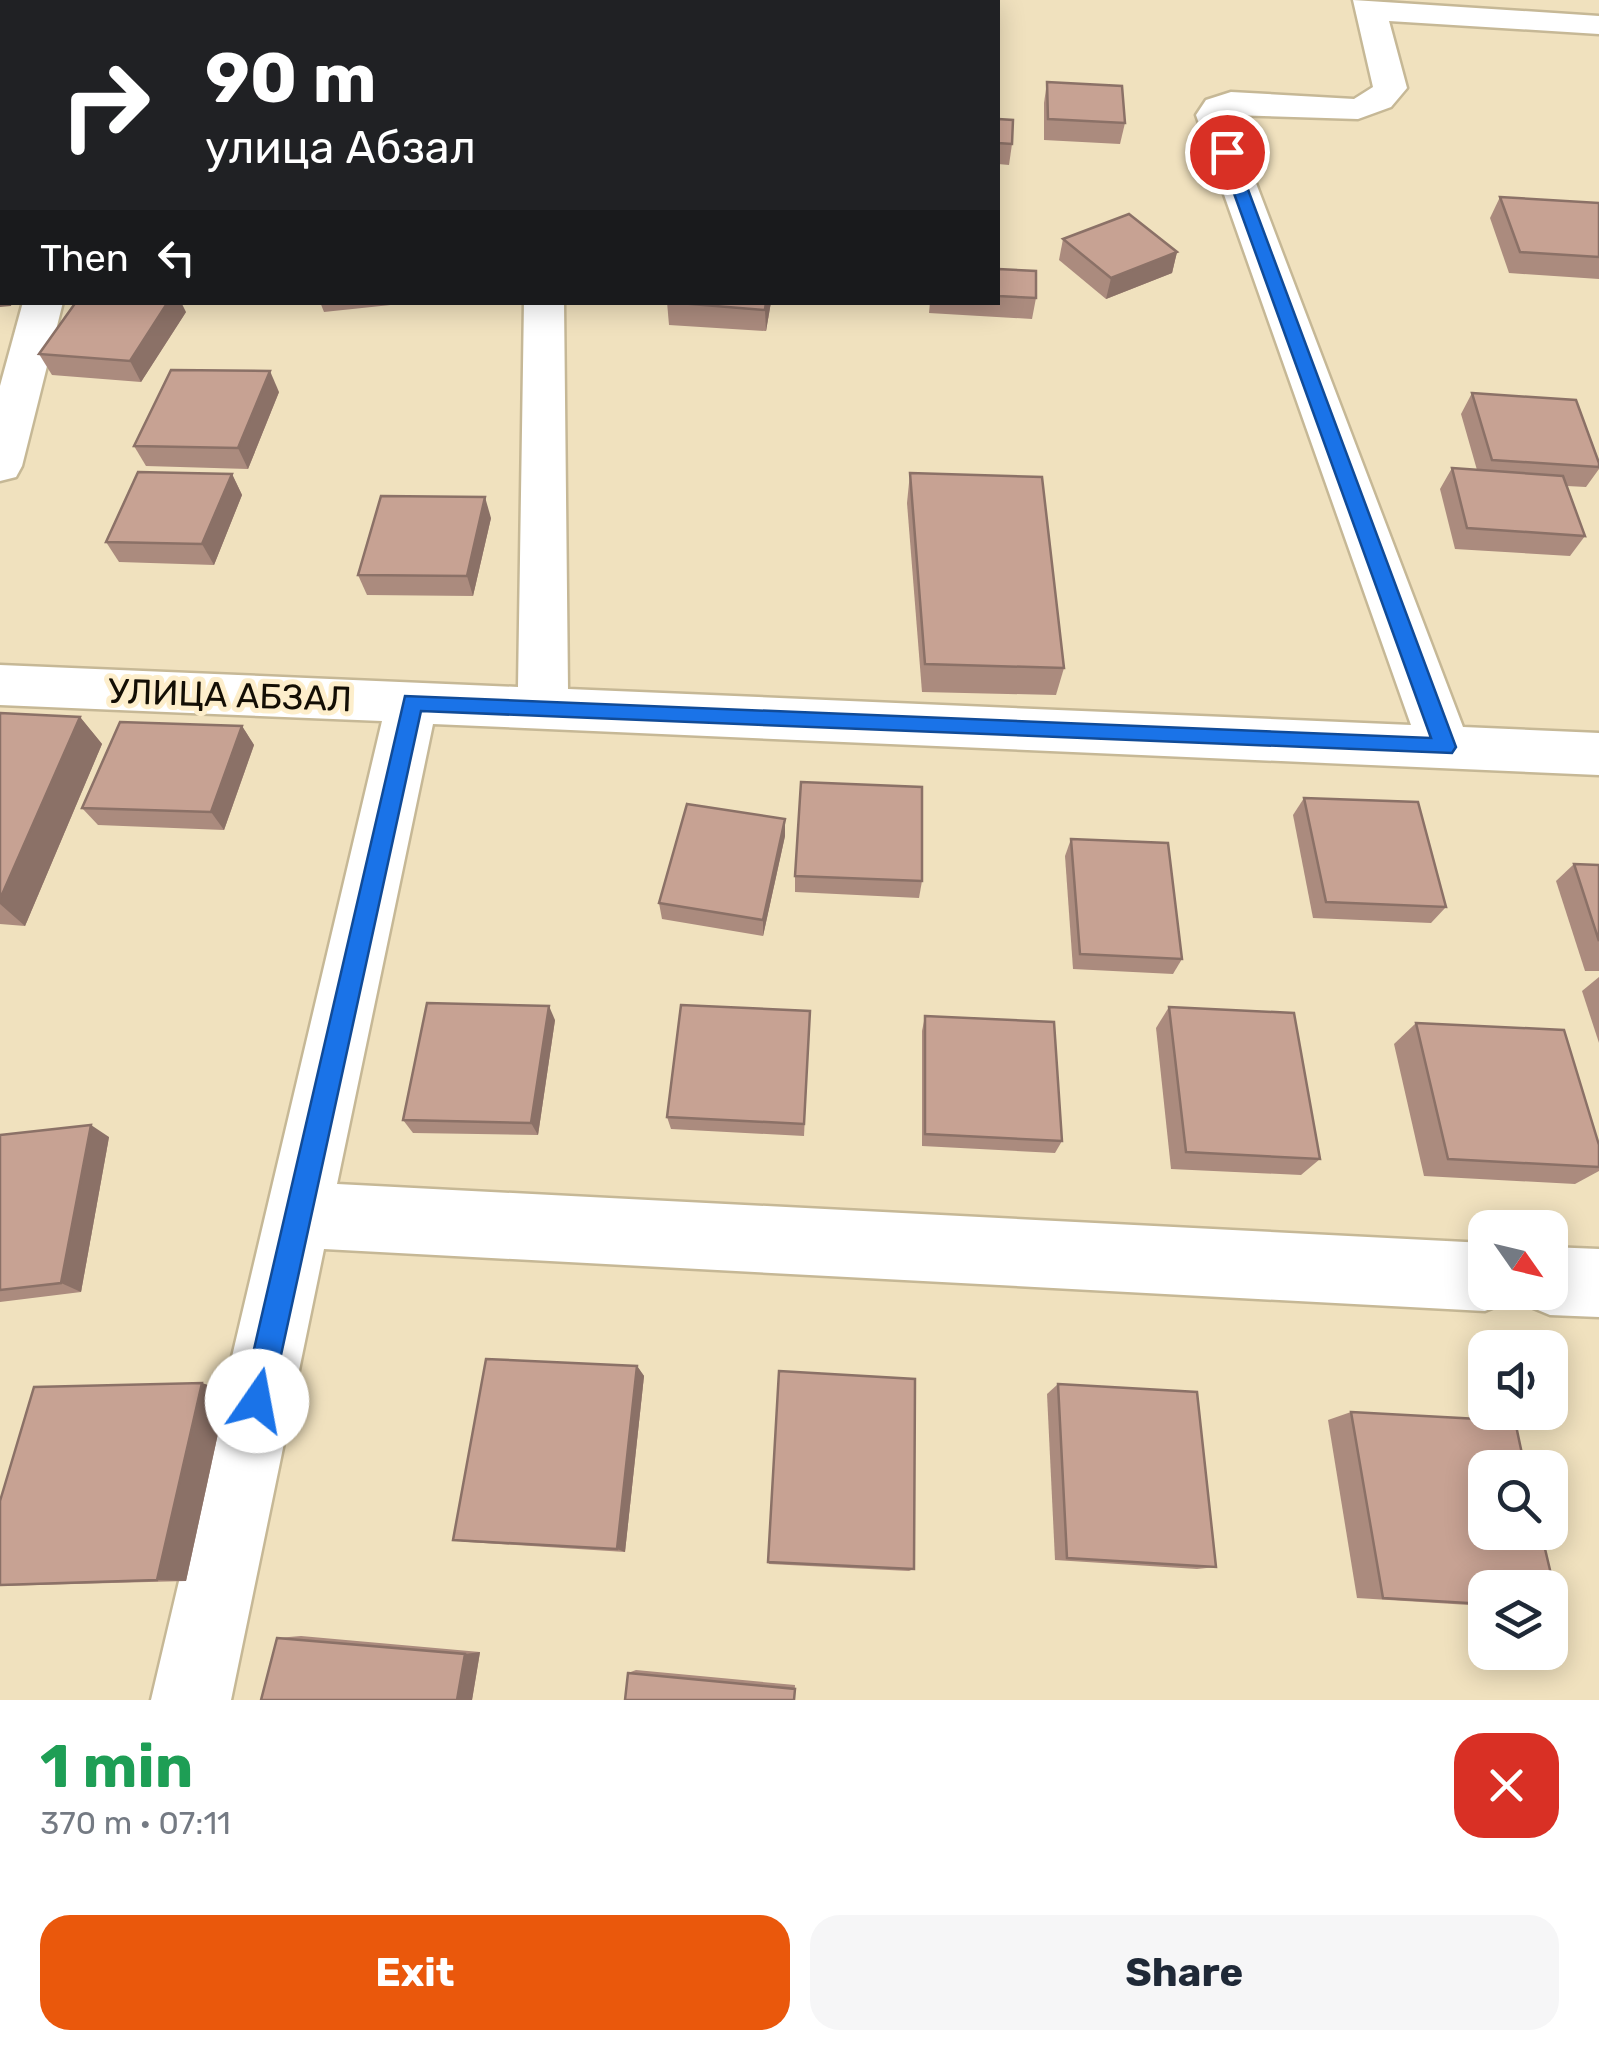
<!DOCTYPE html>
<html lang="en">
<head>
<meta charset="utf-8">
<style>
	body { margin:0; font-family:Rubik,sans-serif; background:#f6f6f7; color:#1f2937; height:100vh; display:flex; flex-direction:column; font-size:38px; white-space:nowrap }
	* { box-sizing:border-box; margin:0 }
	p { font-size:32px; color:#747a83 }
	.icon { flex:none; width:55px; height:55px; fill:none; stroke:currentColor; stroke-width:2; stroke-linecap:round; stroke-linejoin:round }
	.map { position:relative; height:1700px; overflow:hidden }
	.panel { display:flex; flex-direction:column; background:#fff; flex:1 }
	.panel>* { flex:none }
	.guide { position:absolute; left:0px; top:0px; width:1000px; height:305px; box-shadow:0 5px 25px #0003; background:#202124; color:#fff; overflow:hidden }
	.needle { width:65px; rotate:124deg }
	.tools { position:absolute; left:1468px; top:1210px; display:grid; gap:20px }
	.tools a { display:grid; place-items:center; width:100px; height:100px; border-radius:20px; background:#fff; box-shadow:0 5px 25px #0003; font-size:50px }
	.pin { position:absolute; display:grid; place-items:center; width:85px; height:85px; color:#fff; margin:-42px; border:5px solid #fff; border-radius:50%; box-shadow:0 2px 10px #0007 }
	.me { position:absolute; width:110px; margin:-55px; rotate:12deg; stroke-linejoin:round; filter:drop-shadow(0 0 8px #0008) }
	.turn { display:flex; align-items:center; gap:35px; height:210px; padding:0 40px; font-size:45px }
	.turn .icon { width:130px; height:130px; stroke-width:2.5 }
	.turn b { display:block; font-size:70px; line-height:85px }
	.then { display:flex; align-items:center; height:95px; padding:0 40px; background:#0003; gap:20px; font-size:38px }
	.round { display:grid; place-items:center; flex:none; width:105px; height:105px; border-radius:30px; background:#f6f6f7 }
	.head { display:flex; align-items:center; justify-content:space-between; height:170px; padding:0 40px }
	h1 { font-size:60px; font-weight:700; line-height:75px; color:#1e9e55 }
	.cta { display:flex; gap:20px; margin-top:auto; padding:20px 40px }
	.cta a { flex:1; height:115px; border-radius:30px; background:#ea580c; color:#fff; font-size:40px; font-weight:700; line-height:115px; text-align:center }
	.cta a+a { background:#f6f6f7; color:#1f2937 }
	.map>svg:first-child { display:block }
</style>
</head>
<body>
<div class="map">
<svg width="1599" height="1700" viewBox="0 0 1599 1700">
	<rect width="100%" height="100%" fill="#f0e1be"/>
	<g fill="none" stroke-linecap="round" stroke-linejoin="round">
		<defs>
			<g id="street">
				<rect x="64" y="0" width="30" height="2"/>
				<path d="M1353,0L1599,16V34L1389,21L1407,88L1391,107L1358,119L1230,115L1463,727L1599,733V775L433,724L337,1184L1485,1243V1292H1512L1509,1301L1485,1311L324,1249L231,1700H151L382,721L0,705V665L518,687L524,302H564L568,689L1411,725L1196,115L1206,100L1231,92L1354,99L1373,87Z"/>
				<path d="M23,302H63L22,466L16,477L0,481V386Z"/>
				<path d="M1550,1247L1599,1249V1317L1550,1315L1526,1305L1521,1292H1550Z"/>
			</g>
		</defs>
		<use href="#street" stroke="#c6b896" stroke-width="5"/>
		<use href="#street" fill="#fff" fill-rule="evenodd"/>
	</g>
	<g fill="#ab8b7e">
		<path d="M1047,82L1125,123L1120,144L1044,140V103Z"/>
		<path d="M998,119L1012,144L1009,165L998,164Z"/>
		<path d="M1500,197L1599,203V279L1509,273L1490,218Z"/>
		<path d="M1063,239L1177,252L1172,273L1106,299L1059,260Z"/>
		<path d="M998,269L1036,298L1032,319L929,313L930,302H998Z"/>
		<path d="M320,302H419L324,312Z"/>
		<path d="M667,302H771L766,331L669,325Z"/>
		<path d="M186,312L141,382L52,375L39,354Z"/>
		<path d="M279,392L248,469L146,466L134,446Z"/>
		<path d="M1472,393L1599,463V469L1586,487L1567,486L1585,536L1570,556L1455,549L1440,489L1452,468L1477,470L1461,414Z"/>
		<path d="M910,473L1064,668L1056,695L922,692L907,503Z"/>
		<path d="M232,474L242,495L214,565L119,562L106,542Z"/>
		<path d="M491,518L473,596L367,595L358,575Z"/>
		<path d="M0,713L80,717L102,744L25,926L0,924Z"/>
		<path d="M242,726L254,745L224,830L98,825L82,808Z"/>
		<path d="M1304,798L1446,907L1431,923L1313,918L1293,815Z"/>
		<path d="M785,819V836L763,936L662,919L659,903Z"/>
		<path d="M1071,839L1182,959L1173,974L1073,969L1065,856Z"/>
		<path d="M1574,864L1599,865V971H1585L1556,881Z"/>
		<path d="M795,876L922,881L919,898L795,892Z"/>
		<path d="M1599,977V1043L1582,991Z"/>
		<path d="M1169,1007L1320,1159L1301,1175L1171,1169L1156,1028Z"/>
		<path d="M810,1011L804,1136L671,1129L667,1117Z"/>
		<path d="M925,1016L1062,1141L1055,1153L922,1146V1031Z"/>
		<path d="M555,1020L538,1135L413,1133L403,1120Z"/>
		<path d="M1416,1023L1599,1145V1171L1575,1184L1424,1176L1394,1044Z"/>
		<path d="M0,1135L109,1137L81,1292L0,1302Z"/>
		<path d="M637,1366L644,1376L625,1552L468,1542L453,1540Z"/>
		<path d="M202,1383L227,1392L186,1581L0,1586V1501Z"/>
		<path d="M1058,1384L1216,1567L1197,1569L1055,1560L1047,1394Z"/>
		<path d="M1351,1412L1485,1588V1606L1357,1598L1328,1420Z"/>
		<path d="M768,1562L914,1569L909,1571L769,1564Z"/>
		<path d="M301,1636L480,1652L472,1700H261L277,1638Z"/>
		<path d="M636,1670L795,1685L794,1700L628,1673Z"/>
	</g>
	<g fill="#8b7167">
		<path d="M0,0H46V2H2V16L0,17Z"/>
		<path d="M393,0H476L477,2H394Z"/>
		<path d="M2,76V99H0V77Z"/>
		<path d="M0,165L2,169L0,213Z"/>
		<path d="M1177,252L1172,273L1106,299L1111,278Z"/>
		<path d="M2,267V302H12L11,306L0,307V278Z"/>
		<path d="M168,302H181L186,312L141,382L130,361Z"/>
		<path d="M766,302H771L766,331L765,310Z"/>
		<path d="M270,371L279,392L248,469L238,448Z"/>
		<path d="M232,474L242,495L214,565L202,544Z"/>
		<path d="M485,497L491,518L473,596L467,576Z"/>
		<path d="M80,717L102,744L25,926L0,904V899Z"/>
		<path d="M242,726L254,745L224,830L211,812Z"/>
		<path d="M785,819V836L763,936V920Z"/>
		<path d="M549,1006L555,1020L538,1135L531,1123Z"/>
		<path d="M91,1125L109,1137L81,1292L61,1283Z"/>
		<path d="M637,1366L644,1376L625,1552L617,1549Z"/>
		<path d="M202,1383L227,1392L186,1581L157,1580Z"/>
		<path d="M480,1652L472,1700H457L465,1654Z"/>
	</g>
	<g fill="#c7a293" stroke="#8b7167" stroke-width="2.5">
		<rect x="131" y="0" width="52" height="2"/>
		<path d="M0,44H2V76L0,77Z"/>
		<path d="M1047,82L1122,86L1125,123L1048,119Z"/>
		<path d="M998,119L1013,120L1012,144L998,143Z"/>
		<path d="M1500,197L1599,203V257L1520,252Z"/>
		<path d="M1129,214L1177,252L1111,278L1063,239Z"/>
		<path d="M2,222V267L0,278V223Z"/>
		<path d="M998,269L1036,271V298L998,296Z"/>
		<path d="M76,302H168L130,361L39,354Z"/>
		<path d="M667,302H766L765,310Z"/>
		<path d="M171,370L270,371L238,448L134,446Z"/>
		<path d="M1472,393L1576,400L1599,463V467L1492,460Z"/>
		<path d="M1452,468L1563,476L1585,536L1467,528Z"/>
		<path d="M138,472L232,474L202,544L106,542Z"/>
		<path d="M910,473L1042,477L1064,668L925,664Z"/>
		<path d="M381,496L485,497L467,576L358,575Z"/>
		<path d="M0,713L80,717L0,899Z"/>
		<path d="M120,722L242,726L211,812L82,808Z"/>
		<path d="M801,782L922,787V881L795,876Z"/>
		<path d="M1304,798L1418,802L1446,907L1326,902Z"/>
		<path d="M687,804L785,819L763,920L659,903Z"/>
		<path d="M1071,839L1168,843L1182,959L1080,954Z"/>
		<path d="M1574,864L1599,865V941Z"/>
		<path d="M427,1003L549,1006L531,1123L403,1120Z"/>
		<path d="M681,1005L810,1011L804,1124L667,1117Z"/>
		<path d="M1169,1007L1294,1013L1320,1159L1186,1152Z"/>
		<path d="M925,1016L1054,1022L1062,1141L925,1134Z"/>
		<path d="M1416,1023L1564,1030L1599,1145V1167L1448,1159Z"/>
		<path d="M91,1125L61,1283L0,1290V1135Z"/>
		<path d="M486,1359L637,1366L617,1549L453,1540Z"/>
		<path d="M779,1371L915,1379L914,1569L768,1562Z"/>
		<path d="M202,1383L157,1580L0,1585V1501L34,1387Z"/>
		<path d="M1058,1384L1197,1392L1216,1567L1067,1558Z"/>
		<path d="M1351,1412L1515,1421L1525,1468H1485V1532H1541L1559,1608H1550V1588H1485V1604L1383,1598Z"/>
		<path d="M277,1638L465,1654L457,1700H261Z"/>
		<path d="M628,1673L795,1689L794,1700H625Z"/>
	</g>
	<path fill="#1a73e8" stroke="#114b97" stroke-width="2.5" d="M1222,149L1234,152L1456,747L1452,753L421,711L271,1401L267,1412L257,1416L246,1412L242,1401L405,696L1431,738L1219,152Z"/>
	<g text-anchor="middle" stroke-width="10" stroke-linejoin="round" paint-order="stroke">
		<g font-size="35" fill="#130e04" stroke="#fdeecb">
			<text transform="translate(230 695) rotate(2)" y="12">УЛИЦА АБЗАЛ</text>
		</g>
	</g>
</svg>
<div class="tools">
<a><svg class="needle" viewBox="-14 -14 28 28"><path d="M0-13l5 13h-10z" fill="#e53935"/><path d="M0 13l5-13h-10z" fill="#747a83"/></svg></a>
<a><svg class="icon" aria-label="sound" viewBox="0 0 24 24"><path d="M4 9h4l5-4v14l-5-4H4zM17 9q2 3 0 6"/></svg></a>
<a><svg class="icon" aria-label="search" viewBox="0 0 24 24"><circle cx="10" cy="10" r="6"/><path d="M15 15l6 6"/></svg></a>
<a><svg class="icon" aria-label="layers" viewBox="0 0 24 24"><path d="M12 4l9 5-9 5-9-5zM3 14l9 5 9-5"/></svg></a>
</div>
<div class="pin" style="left:1227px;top:152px;background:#d93025"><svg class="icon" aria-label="arrive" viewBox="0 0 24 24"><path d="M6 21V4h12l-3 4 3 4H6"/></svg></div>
<svg class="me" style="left:257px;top:1401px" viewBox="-20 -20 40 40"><circle r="19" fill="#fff"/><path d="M0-13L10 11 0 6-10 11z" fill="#1a73e8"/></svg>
<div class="guide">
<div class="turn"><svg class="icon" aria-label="right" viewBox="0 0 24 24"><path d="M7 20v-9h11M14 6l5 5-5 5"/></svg><div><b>90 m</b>улица Абзал</div></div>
<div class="then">Then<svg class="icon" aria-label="left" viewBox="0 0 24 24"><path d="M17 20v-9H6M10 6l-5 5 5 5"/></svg></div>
</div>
</div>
<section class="panel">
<div class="head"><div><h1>1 min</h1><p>370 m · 07:11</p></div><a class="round" style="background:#d93025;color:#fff"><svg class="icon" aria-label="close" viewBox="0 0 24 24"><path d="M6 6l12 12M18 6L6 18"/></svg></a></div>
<div class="cta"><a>Exit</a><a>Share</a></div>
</section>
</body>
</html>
